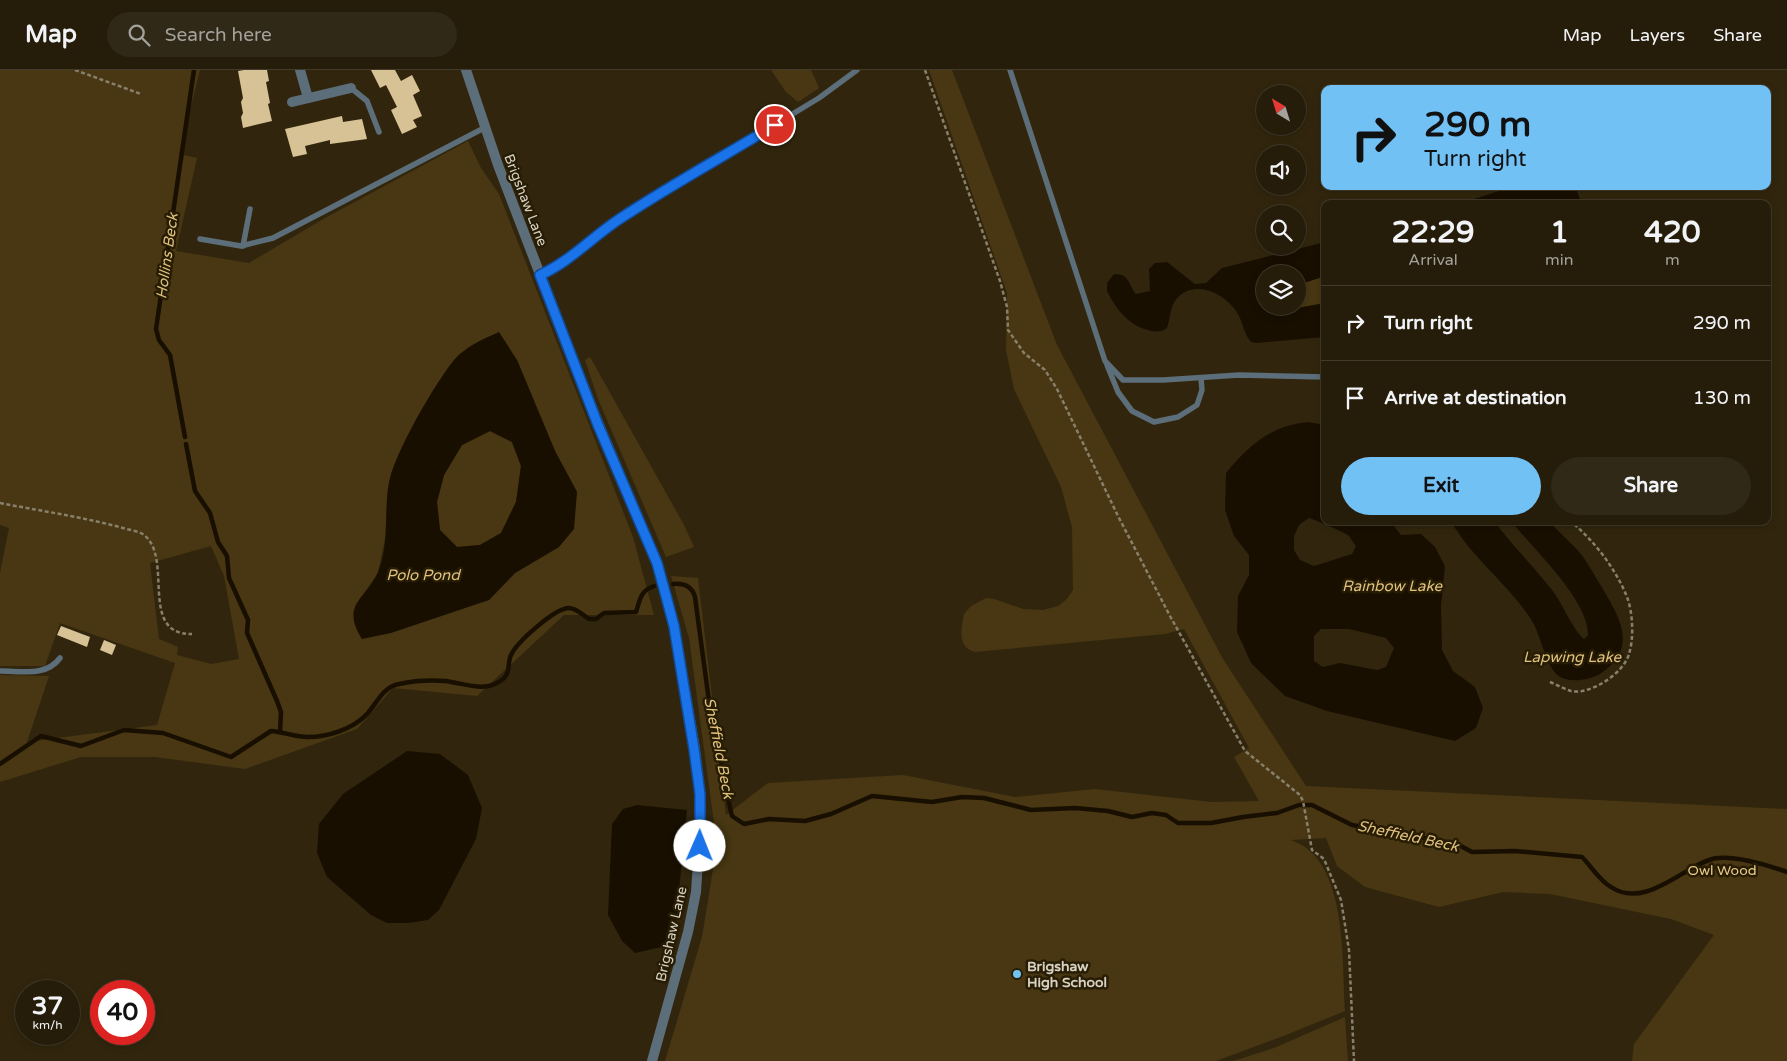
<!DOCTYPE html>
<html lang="en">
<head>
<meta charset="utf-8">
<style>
	body { margin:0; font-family:"Varela Round",sans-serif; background:#312918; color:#f1f3f6; height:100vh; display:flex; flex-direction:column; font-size:19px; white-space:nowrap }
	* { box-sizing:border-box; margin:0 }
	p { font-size:16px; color:#a3a19c }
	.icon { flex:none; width:28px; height:28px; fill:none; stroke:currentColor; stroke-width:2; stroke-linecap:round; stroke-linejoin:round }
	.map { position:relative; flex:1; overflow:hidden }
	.panel { position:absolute; left:1321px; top:130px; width:450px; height:325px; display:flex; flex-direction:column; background:#251c0a; border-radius:10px; box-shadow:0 2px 8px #0003,0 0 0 1px #423a2b }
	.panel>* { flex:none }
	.guide { position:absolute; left:1321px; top:15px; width:450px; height:105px; border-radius:10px; box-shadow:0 2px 8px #0003,0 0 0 1px #423a2b; background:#72c1f5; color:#111; overflow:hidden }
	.needle { width:32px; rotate:322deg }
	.buttons { position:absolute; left:1256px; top:15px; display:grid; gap:10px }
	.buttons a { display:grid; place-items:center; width:50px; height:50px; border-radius:50%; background:#251c0a; box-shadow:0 2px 8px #0003,0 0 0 1px #423a2b; font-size:25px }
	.speed { position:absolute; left:15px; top:910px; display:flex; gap:10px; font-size:25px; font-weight:700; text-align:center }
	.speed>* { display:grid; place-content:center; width:65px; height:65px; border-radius:50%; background:#251c0a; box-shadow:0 2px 8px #0003,0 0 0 1px #423a2b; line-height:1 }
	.speed small { font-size:12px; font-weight:400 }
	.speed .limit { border:8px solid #d22; background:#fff; color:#111 }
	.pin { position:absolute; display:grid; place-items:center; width:42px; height:42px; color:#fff; margin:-21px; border:2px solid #fff; border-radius:50%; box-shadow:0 1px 5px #0007 }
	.me { position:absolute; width:55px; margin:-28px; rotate:1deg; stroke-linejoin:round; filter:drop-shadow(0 0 4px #0008) }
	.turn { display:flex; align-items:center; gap:18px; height:105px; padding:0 20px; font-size:22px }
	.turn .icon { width:65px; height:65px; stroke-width:2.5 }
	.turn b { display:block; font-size:35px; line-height:42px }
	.eta { display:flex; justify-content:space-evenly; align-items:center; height:85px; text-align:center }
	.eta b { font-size:30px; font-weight:700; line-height:35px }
	.primary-button { display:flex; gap:10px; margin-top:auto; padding:10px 20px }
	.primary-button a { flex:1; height:58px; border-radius:30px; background:#72c1f5; color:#111; font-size:20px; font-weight:700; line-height:58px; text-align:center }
	.primary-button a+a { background:#312918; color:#f1f3f6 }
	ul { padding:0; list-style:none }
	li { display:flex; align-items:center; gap:15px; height:75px; padding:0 20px; border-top:1px solid #423a2b }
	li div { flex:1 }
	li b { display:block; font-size:19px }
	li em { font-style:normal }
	header { display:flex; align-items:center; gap:30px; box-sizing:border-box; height:70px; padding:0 25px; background:#251c0a; border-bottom:1px solid #423a2b }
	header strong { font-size:24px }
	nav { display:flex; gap:28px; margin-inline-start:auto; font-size:18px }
	.search { width:350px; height:45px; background:#312918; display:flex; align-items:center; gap:12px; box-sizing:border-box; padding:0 18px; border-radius:28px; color:#a3a19c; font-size:19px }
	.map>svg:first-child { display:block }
</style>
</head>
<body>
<header>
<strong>Map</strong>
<div class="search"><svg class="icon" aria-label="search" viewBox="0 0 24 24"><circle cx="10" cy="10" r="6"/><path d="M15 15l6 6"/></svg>Search here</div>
<nav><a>Map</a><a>Layers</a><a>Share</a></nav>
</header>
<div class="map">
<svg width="1787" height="991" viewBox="0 0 1787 991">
	<rect width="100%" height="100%" fill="#31260d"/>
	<g fill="#483712" fill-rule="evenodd">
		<path d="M0,0H200L179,84L197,88L176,181L249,193L325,148L468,71L481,98L499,124L633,467L654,545H564L477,626L393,618L357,659L245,699L155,687H81L0,712V605L49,606L27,672L157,655L175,593L60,553L45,596H0V503L9,458L0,455ZM517,290L555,381L577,422L559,477L515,503L489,530L451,541L355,536L378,503L385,469ZM211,476L224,506L239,589L211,594L177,585L178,577L159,569L150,493Z"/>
		<path d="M771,0H811L819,18L798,32L786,22Z"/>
		<path d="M929,0H952L1057,275L1223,589L1306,716L1787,739V991H1632L1634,974L1714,865L1671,849L1550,824L1503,822L1439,837L1365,817L1337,796L1326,768L1291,770C1295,772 1301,774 1305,777C1347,807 1342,894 1345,941L1286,965L1216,991H665L702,867L717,775L689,568L671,506L698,508L726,745L768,713L903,705L1015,727L1095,719L1211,732L1259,731L1234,687L1249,678L1184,559L1165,564L975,582C957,577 961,559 964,544L971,536L986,528L994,529L1023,539L1043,540L1058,536L1067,529L1073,520L1072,457L1061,417L1014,319L1006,280L1007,223Z"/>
		<path d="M1325,206V233L1270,243L1266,236H1298V215Z"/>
		<path d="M590,287L684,455L694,477L666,487L598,329L585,290Z"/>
		<path d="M490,361L512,372L521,396L516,432L501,463L480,475L457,477L440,460L437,432L444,405L462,375Z"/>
		<path d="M1345,947L1348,991H1233L1274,978Z"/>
	</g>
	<g fill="#180f00" fill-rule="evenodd">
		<path d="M1515,116H1575L1582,134H1458Z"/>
		<path d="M1325,172V206L1298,215V204H1265V223L1260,221L1257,224L1270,243L1325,233V267L1256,273L1251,272C1244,264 1243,253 1238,244C1226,223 1192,207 1175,231C1170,239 1170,249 1167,258C1162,262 1158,262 1152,261C1130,257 1117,241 1107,221V213L1114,204C1130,204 1128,214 1136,224L1150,221L1149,199L1155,193L1167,192L1195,214L1206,213L1222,198Z"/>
		<path d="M499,262L517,290L555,381L577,422L574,459L559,477L515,503L489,530L391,563L362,569C340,534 366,530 378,502C391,472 382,434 391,404C401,373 434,315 454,290C465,277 483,269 499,262ZM490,361L512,372L521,396L516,432L501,463L480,475L457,477L440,460L437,432L444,405L462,375Z"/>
		<path d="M1308,352L1325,355V451H1390L1401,465L1421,464L1435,477L1445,496L1441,536L1442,580L1453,601L1475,617L1483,638L1476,658L1455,671L1327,641L1285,626L1251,593L1237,562L1238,526L1249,505V485L1234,466L1225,440L1226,403C1249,375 1270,356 1308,352ZM1309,448C1316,450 1343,462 1348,465C1351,468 1353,473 1356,476L1352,484L1314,496L1300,490L1294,480V466L1299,455ZM1321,559H1349L1386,568L1394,578L1386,597L1377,600L1340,593L1323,597L1314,591V566Z"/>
		<path d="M1451,451H1494C1512,475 1533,496 1552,520C1563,534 1572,559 1584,569L1588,565C1588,529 1533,479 1511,451H1549C1559,463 1571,472 1581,484C1589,495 1596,508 1603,519C1621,550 1638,579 1600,604C1590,610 1571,613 1560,607C1546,599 1541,565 1532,551C1509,514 1472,489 1451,451Z"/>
		<path d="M407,681L440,684L468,705L482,738L476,769L439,840L428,850L409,853H387L371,845L327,807L317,783L319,754L343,724Z"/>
		<path d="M637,735L687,740L675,861L666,876L635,883L622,871L608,845L612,754L623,739Z"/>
	</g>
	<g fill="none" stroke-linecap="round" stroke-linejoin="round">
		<g stroke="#180f00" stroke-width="4.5">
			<path d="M185,367L170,285L159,270L156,259L194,0"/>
			<path d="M186,374L195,421L210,443L218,472L227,486L229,508L248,550L247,563L277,631L281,642L280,662"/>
			<path d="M673,514C684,513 692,516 695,527L708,624L729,733L732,746L744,754L769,749L805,751L831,744L872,726L932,732L962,727L984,728L1031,740L1075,738L1108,741L1132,747L1152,743L1166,745L1178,753H1211L1243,747L1277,743L1299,735H1312L1352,755L1457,774L1472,782L1515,781L1582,787C1591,796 1600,811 1611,817C1644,839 1680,800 1709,790C1728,783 1768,795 1787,802"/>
			<path d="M0,694L41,666L81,676L124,660L163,663L231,687L271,661C283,662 296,667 308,667C328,667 353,659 367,644C377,633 383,617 399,614C413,611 430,610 445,611C464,613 485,624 503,609C511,602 507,593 511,585C517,572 555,538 569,538C576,538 583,545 589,549H596L604,543L636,542C640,530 640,521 654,516"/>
		</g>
	</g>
	<g fill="#d7c296">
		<path d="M244,0H267L269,11L266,12L270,33L268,34L272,51L243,58L241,47L243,43L241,32L243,28L238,1Z"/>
		<path d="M371,0H395L401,11L412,5L420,21L413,25L422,46L413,50L417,57L402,64L391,40L397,37L386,15L380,18Z"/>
		<path d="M342,46L343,52L362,49L367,69L330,74V70L305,76L307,84L293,87L285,59Z"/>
		<path d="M61,556L90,567L87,577L57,565Z"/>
		<path d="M104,570L116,575L112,585L100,580Z"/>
	</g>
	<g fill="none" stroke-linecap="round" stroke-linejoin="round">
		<g stroke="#89806c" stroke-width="2.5" stroke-dasharray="4 2.5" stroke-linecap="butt">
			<path d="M75,0L141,24"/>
			<path d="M925,0L1000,211L1007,237L1008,260L1024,283L1045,300L1057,319L1118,446L1170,546L1245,681L1300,725L1303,731L1312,780L1324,789L1341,830L1349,880L1354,991"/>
			<path d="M0,433C41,441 83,447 123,458C129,460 139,461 144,465C174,488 138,565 192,564"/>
			<path d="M1550,612C1557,615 1564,619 1571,621C1591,625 1624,603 1629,584C1634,568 1633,543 1627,527C1616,499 1593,469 1570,451"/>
		</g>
		<g stroke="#5d6e7b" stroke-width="5.5">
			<path d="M1010,0L1105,291L1123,310H1163L1239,305L1325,307"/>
			<path d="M351,18L367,31L379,62"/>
			<path d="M200,169L241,176L273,168L484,58"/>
			<path d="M243,176L250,139"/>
			<path d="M540,205C573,190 597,164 626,145L819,28L857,0"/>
			<path d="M1107,295L1118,322L1132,341L1154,352L1178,347L1197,335L1202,320L1201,308"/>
			<path d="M0,601C22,601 46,607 60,588"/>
		</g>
		<g stroke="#5d6e7b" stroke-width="10">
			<path d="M300,0L308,28"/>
			<path d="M292,32L351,18"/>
		</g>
		<path stroke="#5d6e7b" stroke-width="10" d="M466,0L498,95L586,324L657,493L674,556L695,679L700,724V761L696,822L688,862L652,991"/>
	</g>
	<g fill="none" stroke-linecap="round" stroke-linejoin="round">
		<defs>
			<path id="route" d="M700,776V724L694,679L674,556L666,526L657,493L598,355L540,205C571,191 593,166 621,148C671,115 724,86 775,55"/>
		</defs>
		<use href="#route" stroke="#114b97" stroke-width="12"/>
		<use href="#route" stroke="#1a73e8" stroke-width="9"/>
	</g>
	<circle fill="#72c1f5" stroke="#271c04" stroke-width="2" cx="1017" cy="904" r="5"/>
	<g text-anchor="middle" stroke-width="5" stroke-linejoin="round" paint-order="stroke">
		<g font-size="14" fill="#d8d1c2" stroke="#271c04">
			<text transform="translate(526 130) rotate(69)" y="5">Brigshaw Lane</text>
			<text transform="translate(671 864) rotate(-77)" y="5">Brigshaw Lane</text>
		</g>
		<g font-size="14" fill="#edcd8a" stroke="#271c04">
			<text x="1722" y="805">Owl Wood</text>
		</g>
		<g font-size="14" font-weight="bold" fill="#d8d1c2" stroke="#271c04" text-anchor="start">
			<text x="1027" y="901">Brigshaw<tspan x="1027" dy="16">High School</tspan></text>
		</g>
		<g font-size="15" font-style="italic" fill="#e0c17e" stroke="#271c04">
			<text transform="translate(167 186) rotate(-82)" y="5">Hollins Beck</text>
			<text x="423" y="510">Polo Pond</text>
			<text x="1392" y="521">Rainbow Lake</text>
			<text x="1572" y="592">Lapwing Lake</text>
			<text transform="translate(719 678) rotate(79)" y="5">Sheffield Beck</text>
			<text transform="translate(1408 766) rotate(12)" y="5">Sheffield Beck</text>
		</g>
	</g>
</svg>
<div class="buttons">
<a><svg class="needle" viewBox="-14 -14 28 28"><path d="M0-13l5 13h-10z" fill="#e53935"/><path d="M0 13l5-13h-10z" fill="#a3a19c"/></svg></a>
<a><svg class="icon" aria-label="sound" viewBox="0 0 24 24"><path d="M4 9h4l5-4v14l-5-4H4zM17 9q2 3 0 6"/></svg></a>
<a><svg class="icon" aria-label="search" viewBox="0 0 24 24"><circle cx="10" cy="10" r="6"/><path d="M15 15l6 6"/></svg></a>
<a><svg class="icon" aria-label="layers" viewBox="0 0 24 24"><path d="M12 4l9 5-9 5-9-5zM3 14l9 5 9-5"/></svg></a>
</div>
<div class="speed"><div>37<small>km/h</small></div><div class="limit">40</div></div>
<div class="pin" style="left:775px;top:55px;background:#d93025"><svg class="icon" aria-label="arrive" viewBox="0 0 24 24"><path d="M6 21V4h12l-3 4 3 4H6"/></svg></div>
<svg class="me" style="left:700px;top:776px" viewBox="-20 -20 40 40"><circle r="19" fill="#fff"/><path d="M0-13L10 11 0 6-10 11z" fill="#1a73e8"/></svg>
<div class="guide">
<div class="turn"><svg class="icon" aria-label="right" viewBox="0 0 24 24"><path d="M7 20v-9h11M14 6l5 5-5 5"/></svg><div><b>290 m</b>Turn right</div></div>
</div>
<section class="panel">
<div class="eta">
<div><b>22:29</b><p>Arrival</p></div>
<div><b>1</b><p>min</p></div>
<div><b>420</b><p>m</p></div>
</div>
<ul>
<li><svg class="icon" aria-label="right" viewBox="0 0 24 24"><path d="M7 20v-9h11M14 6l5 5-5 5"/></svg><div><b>Turn right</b></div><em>290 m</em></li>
<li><svg class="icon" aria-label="arrive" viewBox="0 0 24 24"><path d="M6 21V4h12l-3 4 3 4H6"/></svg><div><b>Arrive at destination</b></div><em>130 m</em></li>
</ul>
<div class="primary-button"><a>Exit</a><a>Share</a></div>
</section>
</div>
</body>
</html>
